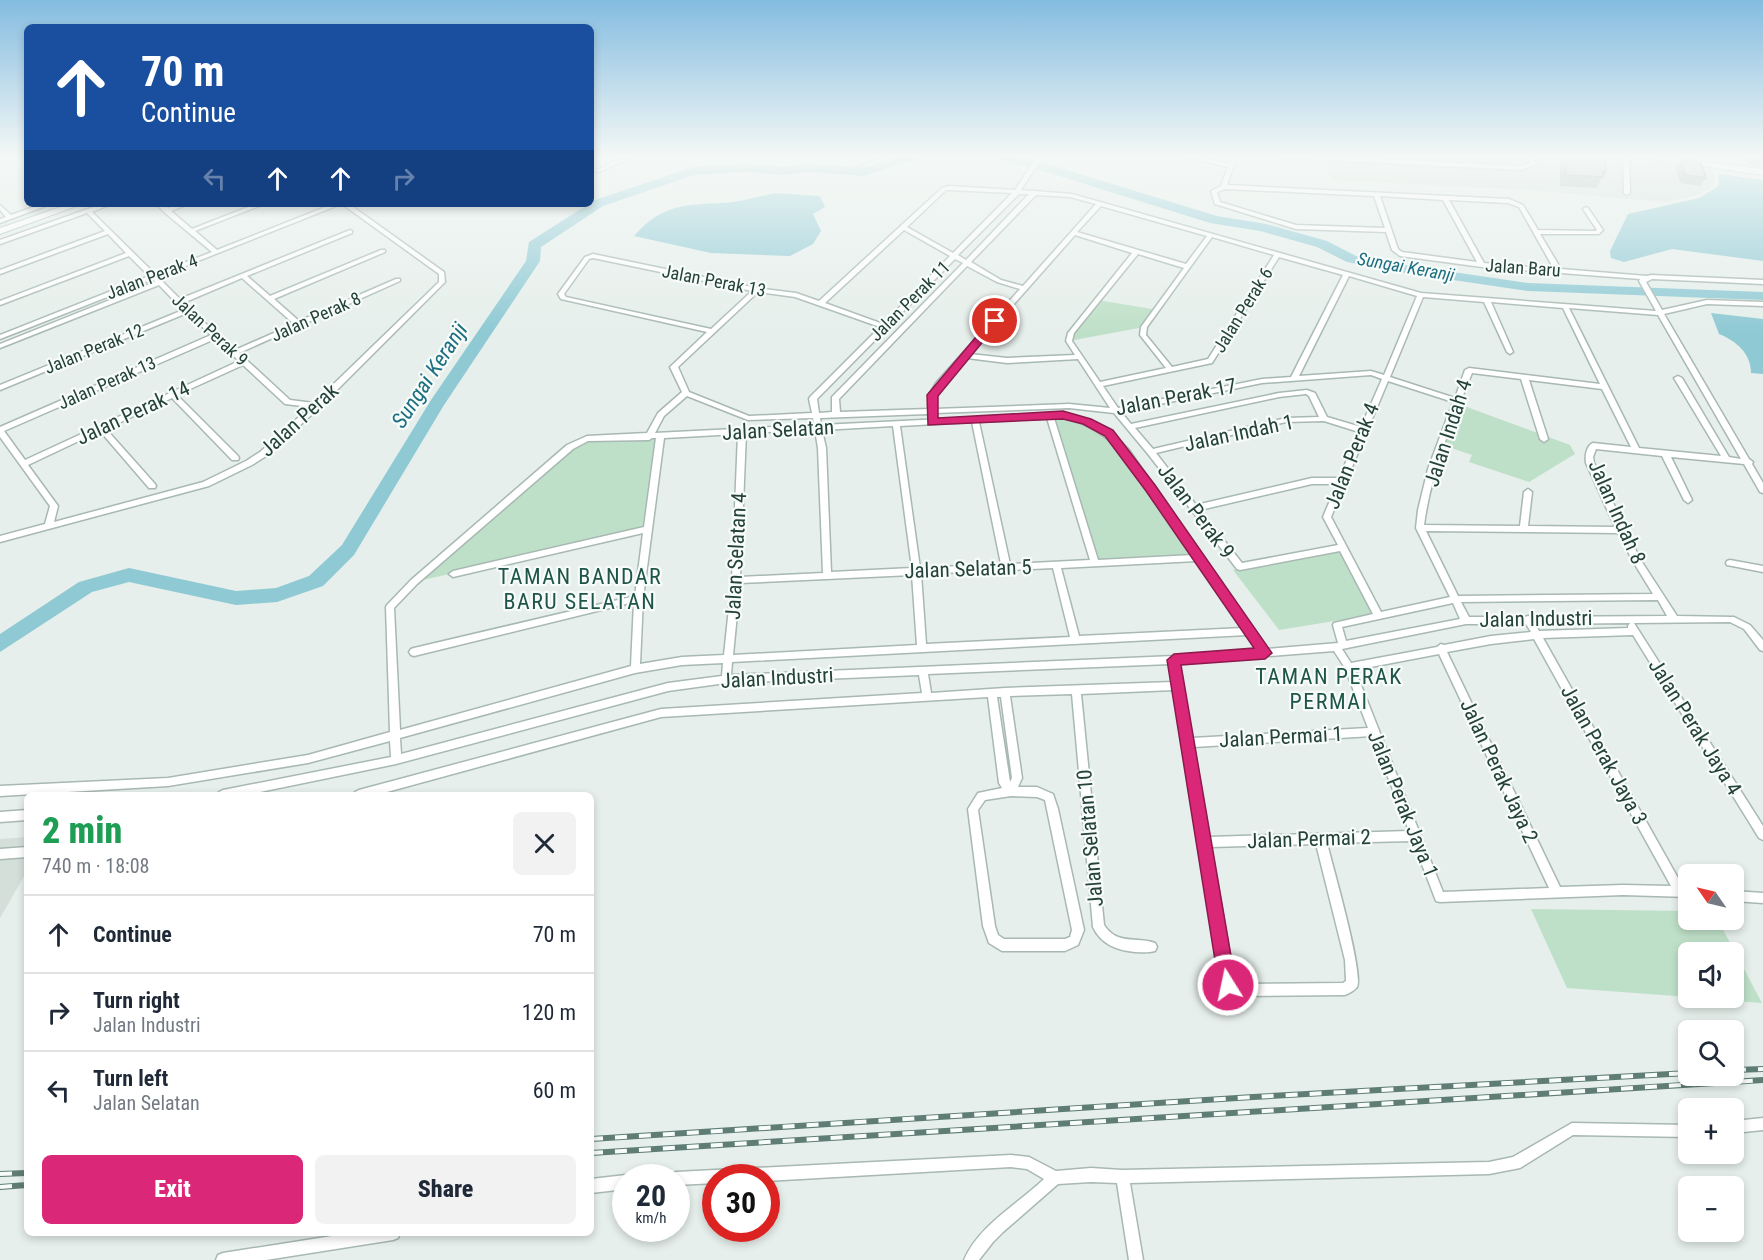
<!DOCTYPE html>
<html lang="en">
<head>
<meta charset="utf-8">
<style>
	body { margin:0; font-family:"Roboto Condensed",sans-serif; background:#f2f2f3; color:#1f2937; height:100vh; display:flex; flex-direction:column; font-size:22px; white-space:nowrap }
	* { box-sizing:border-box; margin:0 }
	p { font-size:20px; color:#747a83 }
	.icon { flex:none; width:33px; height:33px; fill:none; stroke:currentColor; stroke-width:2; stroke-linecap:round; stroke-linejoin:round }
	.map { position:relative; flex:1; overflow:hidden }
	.details { position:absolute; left:24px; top:792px; width:570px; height:444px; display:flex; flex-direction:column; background:#fff; border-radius:9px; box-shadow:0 3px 9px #0003 }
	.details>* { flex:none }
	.banner { position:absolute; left:24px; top:24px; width:570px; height:183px; border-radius:9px; box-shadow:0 3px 9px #0003; background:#1a4fa0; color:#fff; overflow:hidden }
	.needle { width:39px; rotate:304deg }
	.buttons { position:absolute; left:1678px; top:864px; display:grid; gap:12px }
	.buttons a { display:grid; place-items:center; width:66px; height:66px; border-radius:9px; background:#fff; box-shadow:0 3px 9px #0003; font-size:30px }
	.speed { position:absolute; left:612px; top:1164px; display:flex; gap:12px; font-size:30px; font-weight:700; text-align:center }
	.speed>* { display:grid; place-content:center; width:78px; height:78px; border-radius:50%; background:#fff; box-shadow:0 3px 9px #0003; line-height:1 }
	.speed small { font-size:15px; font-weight:400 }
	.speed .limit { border:9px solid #d22; background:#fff; color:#111 }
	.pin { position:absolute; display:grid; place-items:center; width:51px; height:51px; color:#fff; margin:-26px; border:3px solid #fff; border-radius:50%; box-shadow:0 2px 6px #0007 }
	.me { position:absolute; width:66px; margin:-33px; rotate:350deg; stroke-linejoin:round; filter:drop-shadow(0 0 4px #0008) }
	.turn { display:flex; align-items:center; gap:21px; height:126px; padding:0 18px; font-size:27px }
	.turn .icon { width:78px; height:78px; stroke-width:2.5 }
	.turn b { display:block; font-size:42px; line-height:51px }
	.lanes { display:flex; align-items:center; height:57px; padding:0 18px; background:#0003; justify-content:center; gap:30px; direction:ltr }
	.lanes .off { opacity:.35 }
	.round { display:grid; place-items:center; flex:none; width:63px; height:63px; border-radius:9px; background:#f2f2f3 }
	.head { display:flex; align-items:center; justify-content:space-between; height:102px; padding:0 18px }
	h1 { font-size:36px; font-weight:800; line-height:45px; color:#1e9e55 }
	.action { display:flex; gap:12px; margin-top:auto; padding:12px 18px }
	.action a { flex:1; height:69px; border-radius:9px; background:#db2777; color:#fff; font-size:24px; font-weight:800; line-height:69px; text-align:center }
	.action a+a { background:#f2f2f3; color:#1f2937 }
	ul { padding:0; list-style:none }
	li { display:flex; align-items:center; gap:18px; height:78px; padding:0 18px; border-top:2px solid #e0e1e3 }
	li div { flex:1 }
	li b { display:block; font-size:22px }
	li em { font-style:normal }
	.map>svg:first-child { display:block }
</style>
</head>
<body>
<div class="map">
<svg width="1763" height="1260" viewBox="0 0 1763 1260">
	<rect width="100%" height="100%" fill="#e6efeb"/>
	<g fill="#d4dfda">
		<path d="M1323,156H1662L1679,165L1712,170L1715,181L1708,190L1694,196L1665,202L1527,190L1331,180Z"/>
		<path d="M27,837V871L0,918V839Z"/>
	</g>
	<g fill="#bfe0c8">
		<path d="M1098,300L1158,310L1144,327L1069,341L1071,333Z"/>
		<path d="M1456,403L1570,445L1575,454L1529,482L1469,462L1472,455L1442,445Z"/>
		<path d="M1063,415L1109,433L1200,558L1095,563L1050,416Z"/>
		<path d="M660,437L647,529L414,582L570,447L587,439Z"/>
		<path d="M1343,547L1378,614L1279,630L1233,570Z"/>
		<path d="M1531,909L1689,911V920H1718L1762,1003L1695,998H1734V952H1689V997L1567,988Z"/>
	</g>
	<g fill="#8ec9d4">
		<path d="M1721,174L1763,180V261L1672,249L1624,262L1611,258L1610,251L1628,214L1699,198L1719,186L1718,176Z"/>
		<path d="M775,193L820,196L825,207L813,214L821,231L813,244L790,256L711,253L634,236C666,200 690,206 733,202C747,200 761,196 775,193Z"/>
		<path d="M1711,313L1763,319V374L1751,373C1751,353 1736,341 1719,334Z"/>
	</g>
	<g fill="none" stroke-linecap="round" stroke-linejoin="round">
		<path stroke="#8ec9d4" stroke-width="2" d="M853,170L880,156"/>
		<g fill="#8ec9d4" fill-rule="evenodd">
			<path d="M901,156H927L863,176L808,172L783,175L745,172L694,175L603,206L541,247L540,261L444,405L354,555L323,586L277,602L236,605L129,582L92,592L0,652V634L79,582L129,568L236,591L276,588L309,576L342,545L431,400L526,261L529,242L595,200L693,167L745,164L783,167L808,164L862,168Z"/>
			<path d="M985,156H1009L1047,164L1217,216L1266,224L1327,241L1356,256L1399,264L1528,283L1763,292V300L1528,291L1399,272L1347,262L1317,247L1260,231L1210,223L1040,170Z"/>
		</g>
		<defs>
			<g id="street">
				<path d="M627,156H635L599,172L594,171Z"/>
				<path d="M1037,156H1043L1021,190L1072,194L1421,293L1656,311L1639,281L1640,279L1482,267L1400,256L1392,250L1386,232L1296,229L1215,204L1211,191L1221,186L1228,167L1181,156H1193L1229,164L1231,156H1237L1227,185L1509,199L1523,205L1538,230L1595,231L1597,230L1583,209L1586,207L1588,208L1603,230L1599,234H1540L1561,269L1647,276L1651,275L1763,280V284L1652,279L1646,282L1662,310L1707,300L1763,302V306L1707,304L1664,314L1749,459L1753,462L1752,464L1763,483V493L1760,492L1744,464L1671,457L1692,500L1688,503L1684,500L1662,456L1596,449L1593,457L1594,463L1640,559L1677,616L1734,617L1750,625L1763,640V651L1760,650L1744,629L1730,622L1634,623L1763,826V840L1759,838L1633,635L1543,638L1683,887H1689V897L1623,895L1440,902L1436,901L1413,841L1327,843C1332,864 1364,974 1357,987C1354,991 1349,993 1345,995L1230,996L1226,994L1199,842L1174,690L1081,694L1104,925C1118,946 1136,936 1155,943L1157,947L1155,951C1148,953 1142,952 1135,952C1116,950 1101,944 1093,927L1072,694L1010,696L1022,778L1018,787H1037L1053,794L1058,809L1084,930L1078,945L1065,951H1002L989,943L983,926L968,809L978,793L1002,788L999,783L988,697L661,717L376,795H354L355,792L359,790L661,709L922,693L919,675L726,683L668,691L396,764L245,795H218L219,792L223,790L391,757L390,741L308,763L168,786L0,796V786L168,778L308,755L390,732L386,607L387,605L411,580L567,445L587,436L647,433L658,413L682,392L670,367L707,332L561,299L558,294L585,257L593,254L757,288L796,293L819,301L942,188L949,186L1015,190ZM1225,189L1374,196L1385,228L1296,225L1220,202L1217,192ZM946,190H949L1012,193L953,253L907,227ZM1019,194H1029L966,260L958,255ZM1036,195L1070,197L1096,204L1023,286L1001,280L971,262ZM1380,196L1443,200L1477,262L1402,252L1398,249ZM1449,200L1508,203L1519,207L1554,269L1484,263ZM1101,206L1207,236L1186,264L1077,232ZM904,230L950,256L883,324L825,303ZM1075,235L1132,253L1068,333L1066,341L1075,355L1007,358L970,354ZM1212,237L1274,255L1208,359L1172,367L1146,335L1147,327ZM1138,254L1184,268L1141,327L1140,335L1166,368L1100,382L1072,341L1074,333ZM1279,257L1343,275L1291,377L1262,379L1118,408L1103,386L1212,363ZM593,258L752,291L711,329L566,297L564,294L589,259ZM955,259L963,263L832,397V412L819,413L817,399ZM967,266L997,282L1020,289L936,383L929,395L928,409L840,412L839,399ZM1349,276L1417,296L1384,375L1371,371L1299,376ZM758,292L795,297L880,327L810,397L809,399L812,413L749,416L689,392L678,367ZM1423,297L1484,302L1507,352L1510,354L1513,352L1491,302L1563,308L1600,384L1469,368L1465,370L1455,398L1390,377ZM1569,308L1658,315L1741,459L1729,457L1682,378L1678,376L1674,378L1721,456L1639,448ZM967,358L1007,363L1078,359L1110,408L1069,404L935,409L937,395L942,386ZM1472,373L1521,379L1540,439L1544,442L1548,439L1529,380L1602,389L1631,447L1593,443C1586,446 1585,457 1586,463L1615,527L1528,526L1532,492L1528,489L1524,492L1520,526L1424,525C1431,472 1452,422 1472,373ZM1371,375L1382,379L1361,427L1327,417L1315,393L1307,390L1279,393L1131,424L1121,412L1262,383ZM1388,381L1453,402L1428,469L1418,510L1416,528L1450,597L1381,612L1331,517ZM1306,394L1309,396L1319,417L1286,418L1153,449L1135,428L1279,397ZM687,396L748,420L813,418L814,425L655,433L664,416ZM1069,408L1114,413L1148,454L1237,569L1240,570L1340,551L1373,614L1334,623L1333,625L1338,643L1267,649L1129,450C1109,428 1091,420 1063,413L821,425L820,418L927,414L931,416L935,413ZM1063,417C1088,424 1106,435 1123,454L1193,555L1098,560L1054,418ZM1047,418L1090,560L1010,564L979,422ZM1324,421L1359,432L1339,478H1312L1196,505L1156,453L1286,422ZM972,422L1001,564L920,568L900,426ZM893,426L912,568L831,572L826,448L822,430ZM815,430L818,448L823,573L740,577L746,433ZM738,434L732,580L724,655L682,657L640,664L643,598L664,438ZM652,438H656L644,527L453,571L449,574L453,577L643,533L635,596L414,648L411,649L409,652L411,655L414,656L634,602L631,666L400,730L394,608L417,584L573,449L588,441L649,440ZM1312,484H1337L1323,517L1338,545L1242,563L1200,510ZM1426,531L1618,533L1634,563L1653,594L1458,596ZM1197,561L1243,628L1079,636L1061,568ZM1053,568L1070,637L926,644L921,574ZM912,575L917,645L733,655L740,583ZM1658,600L1667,616L1531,617L1528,616L1525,617H1469L1461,602ZM1453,603L1460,619L1346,641L1342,627ZM1630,623L1628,626V628L1539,631L1535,624ZM1466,624H1526L1531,632L1491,636L1444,645L1441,644L1437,647L1351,663L1342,649ZM1247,635L1258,650L1174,656L731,675L732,662ZM1534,639L1671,886L1623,885L1560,887L1447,652L1491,644ZM1334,651L1345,668L1368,728L1192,738L1179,663ZM1439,654L1549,888L1443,892L1355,670ZM723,663L722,676L668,683L401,754L400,738L635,673L682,665ZM1170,664L1173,682L1005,688L931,693L928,674ZM997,697H1001L1012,778L1010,782ZM1372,736L1409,831L1209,837L1194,747ZM1011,796L1037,797L1045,800L1072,930L1070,937L1065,939H1004L998,935L995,926L978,810L985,800ZM1316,844L1345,960L1346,981L1343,983L1235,984L1211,847Z"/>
				<path d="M1280,156H1321L1521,166L1529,164V156H1535V165L1521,170L1283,158Z"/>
				<path d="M1623,156H1629L1630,193L1627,195L1624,193Z"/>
				<path d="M42,204H51L0,223V219L6,217L0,210V205L11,215Z"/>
				<path d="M102,204H111L92,212L155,274L212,252L164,212L156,204H163L168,208L180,204H188L171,211L192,229L256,204H264L195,231L217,250L333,204H341L158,277L180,299L350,230L352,231V233L247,276L270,296L381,250H385V252L274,299L299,321L396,279H400V281L239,353L290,400L314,403L439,282V274L342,204H349L444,272L445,282L319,408L266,456L252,465L209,486L0,542V536L45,524L50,506L0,437V427L211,335L187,313L0,390V385L183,310L159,285L0,348V344L155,282L153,279L0,339V335L149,276L129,256L0,305V301L126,253L108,234L0,274V270L105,231L87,213L0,244V240ZM242,278L294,324L235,350L183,303ZM215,339L239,361L25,460L4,431ZM243,365L285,404L310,407L260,452L246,461L203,482L54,522L58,506L28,465L100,431L149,488H155L156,486L155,484L106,429L172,398L232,460H238L239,458L238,456L177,395Z"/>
				<path d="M1730,560L1763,566V572L1727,565L1726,563L1727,561Z"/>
				<path d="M27,810V820L0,822V812Z"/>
				<path d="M27,847V857L0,859V849Z"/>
				<path d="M1734,891L1763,893V903L1734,901Z"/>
				<path d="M1763,1118V1130L1734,1133V1121Z"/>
				<path d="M1572,1123L1689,1125V1137L1573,1135L1520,1168L1489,1174L1130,1183L1143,1260H1129L1117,1183L1091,1182L1058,1184L1003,1232L993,1242L979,1260H964C979,1225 1018,1204 1044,1179L1027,1169L1011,1167L766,1181V1178H716V1183L676,1185V1178H670L671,1174L676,1172L1011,1155L1029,1157L1056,1171L1091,1168L1122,1170L1489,1162L1513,1157Z"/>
				<path d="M626,1175L631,1178H626V1189L591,1193V1179Z"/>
				<path d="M351,1233H400L398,1238L393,1240L266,1260H216L218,1255L223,1253Z"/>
			</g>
			<g id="secondary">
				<path d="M1633,156H1659L1763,169V175Z"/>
				<path d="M69,204H82L0,234V228Z"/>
			</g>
		</defs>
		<use href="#street" stroke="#a8b8b2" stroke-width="3"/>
		<use href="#secondary" stroke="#a4bbb3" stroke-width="2"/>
		<use href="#street" fill="#fff" fill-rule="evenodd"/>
		<use href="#secondary" fill="#fff" fill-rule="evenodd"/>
		<defs>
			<g id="rail">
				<path d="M1734,1070L1763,1069"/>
				<path d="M591,1139L1253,1097L1689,1073"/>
				<path d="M591,1153L1763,1080"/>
				<path d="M0,1174L27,1173"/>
				<path d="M0,1187L27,1185"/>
			</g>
		</defs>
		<use href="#rail" stroke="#5f7d75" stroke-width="6"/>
		<use href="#rail" stroke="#f7fbf9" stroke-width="4" stroke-dasharray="12" stroke-linecap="butt"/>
	</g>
	<g fill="#a1aea9">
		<path d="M1560,156H1604L1606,172L1596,188L1560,186Z"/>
		<path d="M1748,156H1763V167L1748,164Z"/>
		<path d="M1681,160L1706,178L1700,186L1680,183L1676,168Z"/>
	</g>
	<g fill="#bbcac4" stroke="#838d89" stroke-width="1.5">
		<path d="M1566,156H1604L1606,172H1603V177L1566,175Z"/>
		<path d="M1681,160L1701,163L1706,178L1685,175Z"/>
	</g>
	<linearGradient id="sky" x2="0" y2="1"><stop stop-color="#84bce0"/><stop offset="0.47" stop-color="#f4f8f6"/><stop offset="1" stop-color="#f4f8f6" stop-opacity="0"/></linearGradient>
	<rect width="1763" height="333" fill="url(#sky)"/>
	<path fill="#db2777" stroke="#8e194d" stroke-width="1.5" d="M991,319L1000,321L938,396V418L1063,411L1091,419L1113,430L1155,485L1272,653L1265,659L1181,665L1236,985L1234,991L1228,994L1221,991L1219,985L1167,660L1174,654L1254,648L1146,491L1105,436L1083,424L1063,419L928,425L927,395Z"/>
	<g text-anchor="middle" stroke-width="4.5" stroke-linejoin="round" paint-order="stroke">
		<g font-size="18" font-style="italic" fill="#1c6f80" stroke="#f7fbf9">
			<text transform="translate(1406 267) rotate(10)" y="6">Sungai Keranji</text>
		</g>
		<g font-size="18" fill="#24423a" stroke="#f7fbf9">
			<text transform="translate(1523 268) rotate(4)" y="6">Jalan Baru</text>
			<text transform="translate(152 277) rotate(-21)" y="6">Jalan Perak 4</text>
			<text transform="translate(714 281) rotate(11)" y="6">Jalan Perak 13</text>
			<text transform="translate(910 301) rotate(-45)" y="6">Jalan Perak 11</text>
			<text transform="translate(1243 310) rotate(-58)" y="6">Jalan Perak 6</text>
			<text transform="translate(316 317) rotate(-24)" y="6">Jalan Perak 8</text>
			<text transform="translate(210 330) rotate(43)" y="6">Jalan Perak 9</text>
			<text transform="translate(94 349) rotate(-22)" y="6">Jalan Perak 12</text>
			<text transform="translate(107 383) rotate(-24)" y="6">Jalan Perak 13</text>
		</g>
		<g font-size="21" fill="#24423a" stroke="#f7fbf9">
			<text transform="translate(1176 397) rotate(-11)" y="7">Jalan Perak 17</text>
			<text transform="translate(133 413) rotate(-25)" y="7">Jalan Perak 14</text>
			<text transform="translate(299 420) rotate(-42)" y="7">Jalan Perak</text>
			<text transform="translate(778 430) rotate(-3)" y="7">Jalan Selatan</text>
			<text transform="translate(1239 433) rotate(-12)" y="7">Jalan Indah 1</text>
			<text transform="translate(1448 433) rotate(-72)" y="7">Jalan Indah 4</text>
			<text transform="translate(1352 456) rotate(-68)" y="7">Jalan Perak 4</text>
			<text transform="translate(1196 511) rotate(53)" y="7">Jalan Perak 9</text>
			<text transform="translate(1617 512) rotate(66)" y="7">Jalan Indah 8</text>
			<text transform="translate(736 556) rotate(-87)" y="7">Jalan Selatan 4</text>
			<text transform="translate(968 569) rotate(-2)" y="7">Jalan Selatan 5</text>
			<text transform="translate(1536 619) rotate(-1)" y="7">Jalan Industri</text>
			<text transform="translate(777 678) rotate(-3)" y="7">Jalan Industri</text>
			<text transform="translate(1695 727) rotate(58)" y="7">Jalan Perak Jaya 4</text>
			<text transform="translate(1281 737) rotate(-3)" y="7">Jalan Permai 1</text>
			<text transform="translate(1604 755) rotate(61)" y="7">Jalan Perak Jaya 3</text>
			<text transform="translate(1499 771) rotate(65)" y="7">Jalan Perak Jaya 2</text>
			<text transform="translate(1403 804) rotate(68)" y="7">Jalan Perak Jaya 1</text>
			<text transform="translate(1090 838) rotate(-95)" y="7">Jalan Selatan 10</text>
			<text transform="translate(1309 839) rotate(-2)" y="7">Jalan Permai 2</text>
		</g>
		<g font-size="22" font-style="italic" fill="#1c6f80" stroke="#f7fbf9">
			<text transform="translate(429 375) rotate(-57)" y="8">Sungai Keranji</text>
		</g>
		<g font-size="22" letter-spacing="1.5" fill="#1f5548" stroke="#f7fbf9">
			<text x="580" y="584">TAMAN BANDAR<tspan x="580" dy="25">BARU SELATAN</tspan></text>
			<text x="1329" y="684">TAMAN PERAK<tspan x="1329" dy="25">PERMAI</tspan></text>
		</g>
	</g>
</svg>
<div class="buttons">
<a><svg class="needle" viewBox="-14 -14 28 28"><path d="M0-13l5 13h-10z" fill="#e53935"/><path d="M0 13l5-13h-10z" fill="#747a83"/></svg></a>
<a><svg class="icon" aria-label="sound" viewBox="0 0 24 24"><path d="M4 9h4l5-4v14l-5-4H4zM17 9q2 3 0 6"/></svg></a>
<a><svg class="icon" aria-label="search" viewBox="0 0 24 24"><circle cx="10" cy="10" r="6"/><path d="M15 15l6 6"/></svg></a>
<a>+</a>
<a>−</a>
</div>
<div class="speed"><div>20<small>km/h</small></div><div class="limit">30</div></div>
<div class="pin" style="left:995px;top:321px;background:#d93025"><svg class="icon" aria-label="arrive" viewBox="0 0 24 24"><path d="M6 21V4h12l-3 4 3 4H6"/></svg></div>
<svg class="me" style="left:1228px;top:985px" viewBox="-20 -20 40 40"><circle r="17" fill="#db2777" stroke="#fff" stroke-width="3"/><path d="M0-11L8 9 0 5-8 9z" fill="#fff"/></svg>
<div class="banner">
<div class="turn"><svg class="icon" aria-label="ahead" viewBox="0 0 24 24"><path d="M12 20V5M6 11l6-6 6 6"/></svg><div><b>70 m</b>Continue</div></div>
<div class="lanes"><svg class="icon off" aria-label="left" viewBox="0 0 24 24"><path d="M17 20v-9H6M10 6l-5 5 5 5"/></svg><svg class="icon" aria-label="ahead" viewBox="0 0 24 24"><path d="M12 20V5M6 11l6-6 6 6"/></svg><svg class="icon" aria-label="ahead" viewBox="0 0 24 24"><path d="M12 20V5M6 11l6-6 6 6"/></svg><svg class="icon off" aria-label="right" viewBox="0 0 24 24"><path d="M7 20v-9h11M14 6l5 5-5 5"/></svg></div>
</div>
<section class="details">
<div class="head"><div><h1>2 min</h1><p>740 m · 18:08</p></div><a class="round"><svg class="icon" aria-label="close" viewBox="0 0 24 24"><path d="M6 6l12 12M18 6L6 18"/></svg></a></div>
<ul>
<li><svg class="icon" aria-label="ahead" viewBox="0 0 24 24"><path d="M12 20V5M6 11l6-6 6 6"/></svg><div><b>Continue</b></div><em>70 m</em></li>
<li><svg class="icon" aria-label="right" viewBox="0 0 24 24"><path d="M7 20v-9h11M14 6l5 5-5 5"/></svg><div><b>Turn right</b><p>Jalan Industri</p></div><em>120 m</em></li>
<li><svg class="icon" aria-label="left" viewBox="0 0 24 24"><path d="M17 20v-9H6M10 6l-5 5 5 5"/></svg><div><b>Turn left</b><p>Jalan Selatan</p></div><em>60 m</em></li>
</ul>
<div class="action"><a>Exit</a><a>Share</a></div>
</section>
</div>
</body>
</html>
